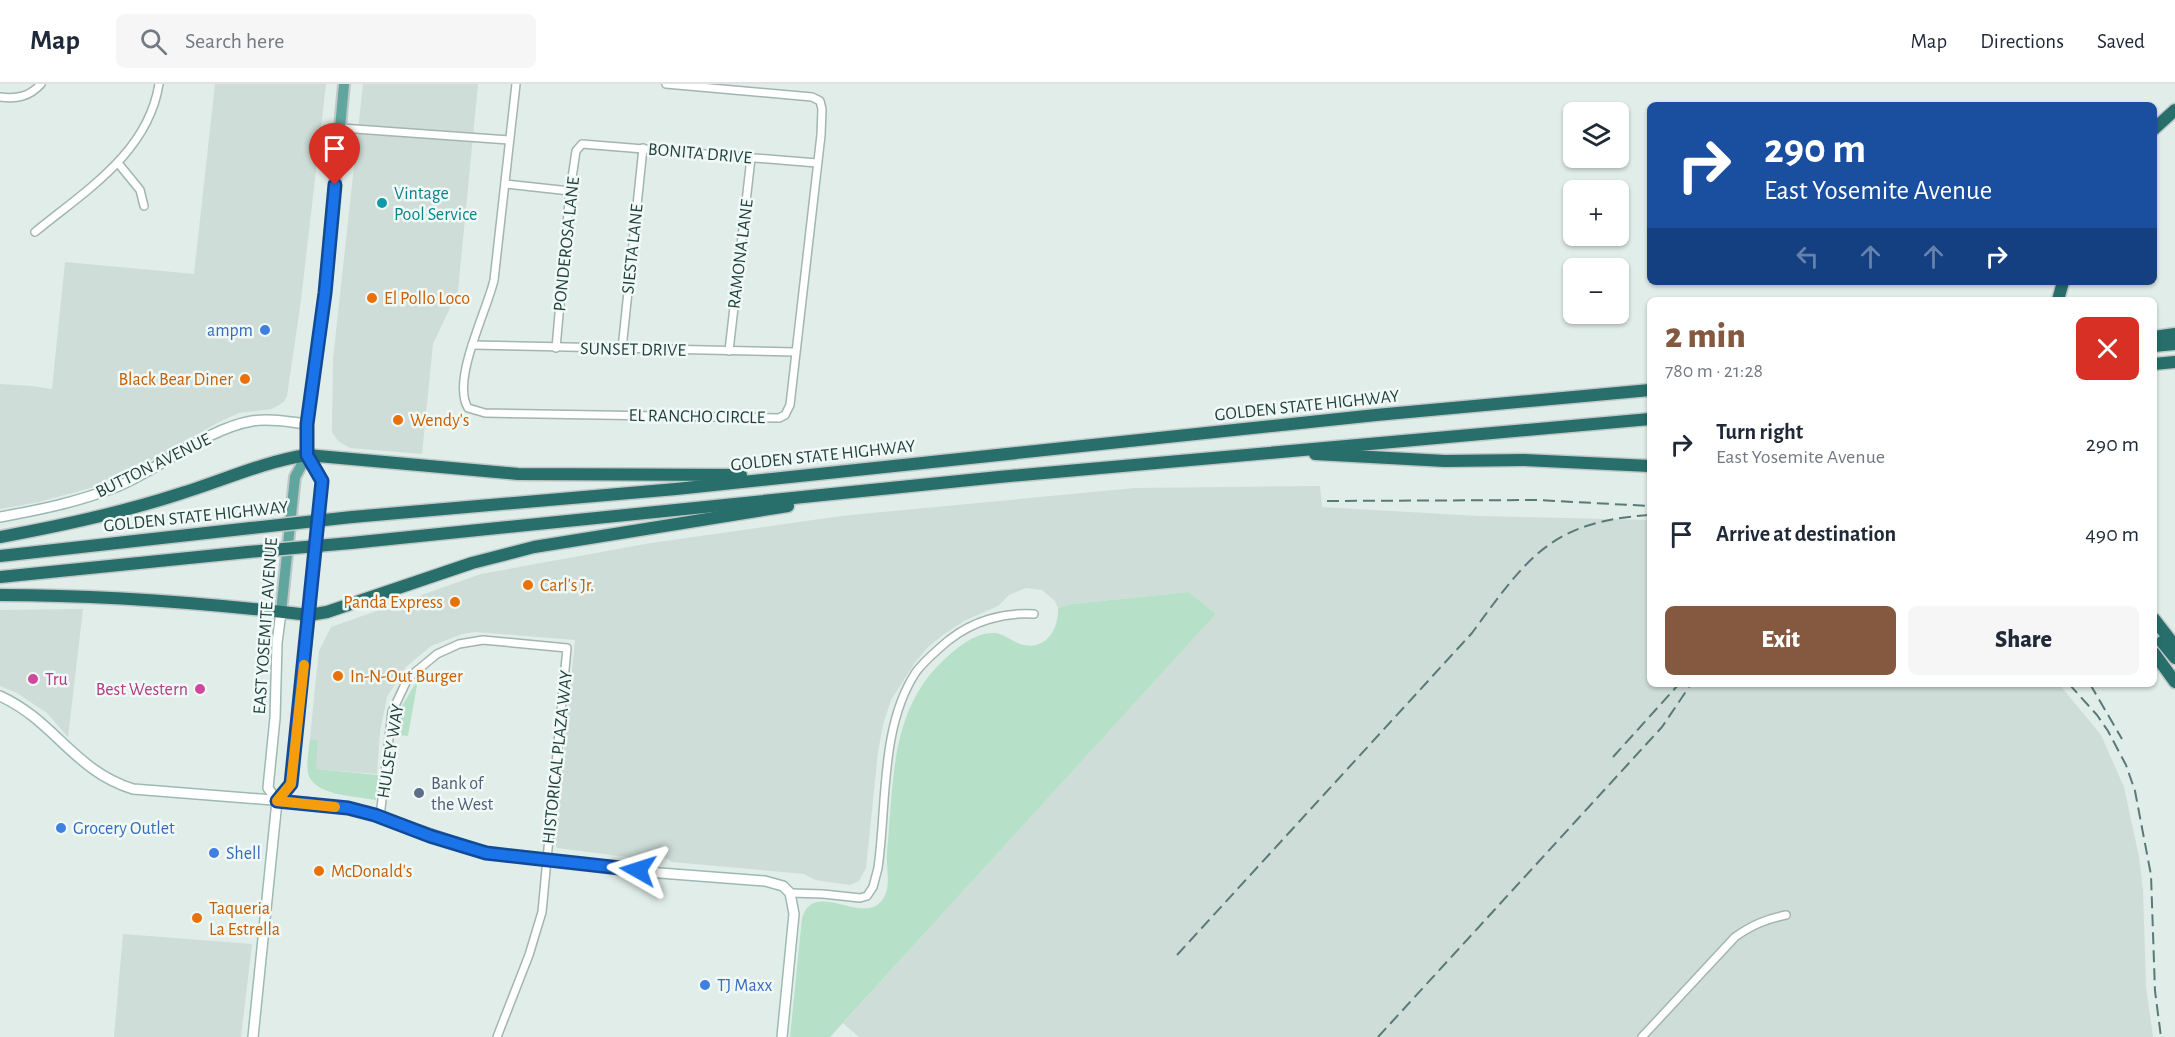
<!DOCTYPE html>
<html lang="en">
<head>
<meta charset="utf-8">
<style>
	body { margin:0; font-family:"Alegreya Sans",sans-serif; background:#f6f6f7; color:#1f2937; height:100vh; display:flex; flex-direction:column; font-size:22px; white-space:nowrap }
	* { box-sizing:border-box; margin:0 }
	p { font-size:20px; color:#747a83 }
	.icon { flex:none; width:33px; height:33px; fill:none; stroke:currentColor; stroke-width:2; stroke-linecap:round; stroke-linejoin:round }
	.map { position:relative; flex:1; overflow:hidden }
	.details { position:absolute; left:1647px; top:213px; width:510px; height:390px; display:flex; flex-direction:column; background:#fff; border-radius:9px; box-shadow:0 2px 4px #0004 }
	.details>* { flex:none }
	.top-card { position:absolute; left:1647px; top:18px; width:510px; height:183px; border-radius:9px; box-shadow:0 2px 4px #0004; background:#1a4fa0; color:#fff; overflow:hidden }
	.tools { position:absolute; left:1563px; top:18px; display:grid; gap:12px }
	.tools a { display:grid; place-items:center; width:66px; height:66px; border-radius:9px; background:#fff; box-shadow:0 2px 4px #0004; font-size:30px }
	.pin { position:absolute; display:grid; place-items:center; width:51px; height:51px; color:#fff; margin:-62px -26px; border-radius:50% 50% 50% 0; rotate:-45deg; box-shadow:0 0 6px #0007 }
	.pin .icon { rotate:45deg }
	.me { position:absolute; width:66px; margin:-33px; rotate:276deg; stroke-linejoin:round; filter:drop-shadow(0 0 4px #0008) }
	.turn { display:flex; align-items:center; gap:21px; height:126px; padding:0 18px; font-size:27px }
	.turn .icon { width:78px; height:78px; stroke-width:2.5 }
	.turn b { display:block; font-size:42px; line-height:51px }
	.lanes { display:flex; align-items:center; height:57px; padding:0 18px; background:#0003; justify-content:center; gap:30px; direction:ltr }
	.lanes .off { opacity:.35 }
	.round { display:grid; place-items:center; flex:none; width:63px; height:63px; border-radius:9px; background:#f6f6f7 }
	.head { display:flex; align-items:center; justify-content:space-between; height:102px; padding:0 18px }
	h1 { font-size:36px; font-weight:800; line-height:45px; color:#845940 }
	.action { display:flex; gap:12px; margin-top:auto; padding:12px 18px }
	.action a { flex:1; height:69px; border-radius:9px; background:#845940; color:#fff; font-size:24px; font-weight:800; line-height:69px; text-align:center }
	.action a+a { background:#f6f6f7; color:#1f2937 }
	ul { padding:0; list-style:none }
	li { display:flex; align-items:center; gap:18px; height:90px; padding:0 18px }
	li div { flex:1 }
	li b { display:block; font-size:22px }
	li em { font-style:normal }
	header { display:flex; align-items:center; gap:36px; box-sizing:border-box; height:84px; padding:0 30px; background:#fff; border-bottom:2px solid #e0e1e3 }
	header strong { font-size:28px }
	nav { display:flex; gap:33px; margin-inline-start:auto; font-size:21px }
	.search { width:420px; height:54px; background:#f6f6f7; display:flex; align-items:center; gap:15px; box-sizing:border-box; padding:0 21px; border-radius:9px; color:#747a83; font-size:22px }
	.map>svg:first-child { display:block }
</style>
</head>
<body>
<header>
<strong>Map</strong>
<div class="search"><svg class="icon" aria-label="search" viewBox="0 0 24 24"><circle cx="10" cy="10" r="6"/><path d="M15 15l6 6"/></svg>Search here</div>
<nav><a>Map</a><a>Directions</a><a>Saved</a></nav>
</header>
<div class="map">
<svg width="2175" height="953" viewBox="0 0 2175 953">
	<rect width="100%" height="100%" fill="#e0ede9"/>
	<g fill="#ceddd8">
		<path d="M215,0H326L301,216L287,312L284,318L272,325L239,329L217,339L160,372L98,402L39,418L0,425V300L32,302L52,305L65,178L194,190Z"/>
		<path d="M363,0H478L458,207L433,260L422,370L350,364L338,357L332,348L333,275Z"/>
		<path d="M1320,402L1322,423L1478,432L1650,436V600H2059L2101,651L2124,703L2139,773L2143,806L2146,903L2153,953H859L843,939L1216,530L1189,508L1072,520L1058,524L1055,517L1042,506L1026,504L1009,511L998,522L964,537L943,551L928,563L914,580L891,616L883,641L878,668L866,784L859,797L850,801L815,796L804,790L672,778L668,775L654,773L651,776L557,764L555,759L575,556L476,548L462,550L431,562L406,583L387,613L380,648L377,690L315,685L318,656L310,655L315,603L319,567L331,543L481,490L651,459L841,432L1135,404Z"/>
		<path d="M83,525L68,653L47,629L17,609L0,602V526Z"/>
		<path d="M123,850L252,860L241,953H114Z"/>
	</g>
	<g fill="#b7e0c8">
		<path d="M1189,508L1216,530L830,953H790L802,834C815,791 870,850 886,809C890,798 886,781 887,768C894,698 889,624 947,573C959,562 977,548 995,549C1006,550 1013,559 1024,561C1047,566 1059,544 1058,524L1072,520Z"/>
		<path d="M418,595L408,652L397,651L402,622Z"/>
		<path d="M310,655L318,656L316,685L378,691L376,716C356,712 313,712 308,689C306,679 309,665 310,655Z"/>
	</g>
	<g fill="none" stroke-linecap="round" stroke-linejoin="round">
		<defs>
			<g id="street">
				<path d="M516,0L494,196C487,227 451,296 468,324L485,329L779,334L785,331L790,321L821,51L822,25L820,17L812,13L666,0"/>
				<path d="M0,13C17,15 29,13 41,0"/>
				<path d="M341,44L509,56"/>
				<path d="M118,79L140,106L144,122"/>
				<path d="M505,100L570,107"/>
				<path d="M35,148C85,107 148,69 159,0"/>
				<path d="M472,261L795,268"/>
				<path d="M556,264L570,107L576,67L582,60L817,79"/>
				<path d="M622,265L643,64"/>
				<path d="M729,267L751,74"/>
				<path d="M380,733L392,628L408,594L437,570L459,560L483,556L567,564L542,828L529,871L497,953"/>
				<path d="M790,809L823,810L860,814L867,812L873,803L878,784C887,722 880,642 916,588C925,576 937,566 949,556C973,537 1004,528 1034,530"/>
				<path d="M1642,953L1735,853C1752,841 1766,835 1786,831"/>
			</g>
			<g id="secondary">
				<path d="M0,433C39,426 78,418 116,403C160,385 206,345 252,337C270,334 289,338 307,340"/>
				<path d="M0,612C55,637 73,686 133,705L311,719L348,725L375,731L475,765L501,771L660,789L765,797L783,802L790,809L794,830L782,953"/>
				<path d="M277,717L268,704L275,634L277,559L281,528"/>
				<path d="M253,953L277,717L291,700L307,555L322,397L307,371"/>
			</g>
			<path id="primary" d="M281,528L295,393L307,371V340L325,209L344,0"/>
			<g id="highway">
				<path d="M2154,45L2175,26"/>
				<path d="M2058,216L2063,198"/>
				<path d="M2154,253L2175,250"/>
				<path d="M2154,262L2175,260"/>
				<path d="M2154,280L2175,278"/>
				<path d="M1315,370L1445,377L1524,376L1650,382"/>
				<path d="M352,433L676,405L1376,331L1650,306"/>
				<path d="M0,453C60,442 121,429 179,410C222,397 262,378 307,371L518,390L741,391"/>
				<path d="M351,459L999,393L1650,335"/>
				<path d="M0,472L251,444"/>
				<path d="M0,493L248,468"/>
				<path d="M0,511C104,511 206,519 309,531L327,528L472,479L534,463L788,422"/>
				<path d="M2154,535L2175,562"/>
				<path d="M2162,558L2175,574"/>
				<path d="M2154,569L2175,598"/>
			</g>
		</defs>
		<use href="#street" stroke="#a2b5b1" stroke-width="10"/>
		<use href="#secondary" stroke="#9db9b4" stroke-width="12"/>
		<use href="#primary" stroke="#c0c9c8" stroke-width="14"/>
		<use href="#highway" stroke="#c0c9c8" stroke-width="15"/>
		<use href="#street" stroke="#fff" stroke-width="7"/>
		<use href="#secondary" stroke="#fff" stroke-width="9"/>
		<use href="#primary" stroke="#60a69f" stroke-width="10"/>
		<use href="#highway" stroke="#286e6a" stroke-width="12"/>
		<g stroke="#597a77" stroke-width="2" stroke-dasharray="12 6" stroke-linecap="butt">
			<path d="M1327,417L1537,416L1650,422"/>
			<path d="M2069,600L2097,631L2108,647L2126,681L2135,707L2151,791L2155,907L2161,953"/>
			<path d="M2090,600L2122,655"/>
			<path d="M1613,673L1679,600"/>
			<path d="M1177,871L1472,549C1527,474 1551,437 1650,431"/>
			<path d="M1378,953L1662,643L1691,600"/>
		</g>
		<defs>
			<g id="highway-bridge">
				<path d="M251,444L352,433"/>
				<path d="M248,468L351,459"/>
			</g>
		</defs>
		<use href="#highway-bridge" stroke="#c0c9c8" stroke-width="15" stroke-linecap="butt"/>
		<use href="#highway-bridge" stroke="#286e6a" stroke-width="12"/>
	</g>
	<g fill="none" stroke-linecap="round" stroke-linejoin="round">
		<defs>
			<path id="route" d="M335,101L325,209L307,340V371L322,397L291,700L277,717L348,724L375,731L430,752L486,769L638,786"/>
		</defs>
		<use href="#route" stroke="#114b97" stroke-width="15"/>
		<use href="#route" stroke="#1a73e8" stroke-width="10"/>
		<path stroke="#f59e0b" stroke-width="10" d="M304,581L291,700L277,717L335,723"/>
	</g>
	<circle fill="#0f9aa8" stroke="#f1f9f6" stroke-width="2" cx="382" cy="119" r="6"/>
	<g fill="#e8710a" stroke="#f1f9f6" stroke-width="2">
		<circle cx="372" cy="214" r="6"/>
		<circle cx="245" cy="295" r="6"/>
		<circle cx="398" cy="336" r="6"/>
		<circle cx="528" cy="501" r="6"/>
		<circle cx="455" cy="518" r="6"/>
		<circle cx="338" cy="592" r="6"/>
		<circle cx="319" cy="787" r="6"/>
		<circle cx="197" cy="834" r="6"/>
	</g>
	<g fill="#3f7fe0" stroke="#f1f9f6" stroke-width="2">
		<circle cx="265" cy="246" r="6"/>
		<circle cx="61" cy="744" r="6"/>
		<circle cx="214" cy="769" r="6"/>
		<circle cx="705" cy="901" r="6"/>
	</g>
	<g fill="#d1479c" stroke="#f1f9f6" stroke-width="2">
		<circle cx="33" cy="595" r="6"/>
		<circle cx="200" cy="605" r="6"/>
	</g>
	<circle fill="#5c6f8a" stroke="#f1f9f6" stroke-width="2" cx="419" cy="709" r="6"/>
	<g text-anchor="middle" stroke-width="5" stroke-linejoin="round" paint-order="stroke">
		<g font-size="18" fill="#1f3f3b" stroke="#f1f9f6">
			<text transform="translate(700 69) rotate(5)" y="6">BONITA DRIVE</text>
			<text transform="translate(566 160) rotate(-84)" y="6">PONDEROSA LANE</text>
			<text transform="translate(632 165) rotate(-84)" y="6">SIESTA LANE</text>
			<text transform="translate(740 170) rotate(-83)" y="6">RAMONA LANE</text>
			<text transform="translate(633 265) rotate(1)" y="6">SUNSET DRIVE</text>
			<text transform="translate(1307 321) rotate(-6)" y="6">GOLDEN STATE HIGHWAY</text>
			<text transform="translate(697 332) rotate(1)" y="6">EL RANCHO CIRCLE</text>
			<text transform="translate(823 371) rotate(-6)" y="6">GOLDEN STATE HIGHWAY</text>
			<text transform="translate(153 381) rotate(-26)" y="6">BUTTON AVENUE</text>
			<text transform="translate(196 432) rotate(-6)" y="6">GOLDEN STATE HIGHWAY</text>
			<text transform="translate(265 542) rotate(-86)" y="6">EAST YOSEMITE AVENUE</text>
			<text transform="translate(390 667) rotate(-81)" y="6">HULSEY WAY</text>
			<text transform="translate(557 673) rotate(-84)" y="6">HISTORICAL PLAZA WAY</text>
		</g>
		<g font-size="18" fill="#0d838f" stroke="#f1f9f6" text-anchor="start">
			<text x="394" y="115">Vintage<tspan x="394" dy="21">Pool Service</tspan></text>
		</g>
		<g font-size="18" fill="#c56008" stroke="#f1f9f6" text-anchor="start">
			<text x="384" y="220">El Pollo Loco</text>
			<text x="233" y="301" text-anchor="end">Black Bear Diner</text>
			<text x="410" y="342">Wendy's</text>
			<text x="540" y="507">Carl's Jr.</text>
			<text x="443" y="524" text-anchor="end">Panda Express</text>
			<text x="350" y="598">In-N-Out Burger</text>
			<text x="331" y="793">McDonald's</text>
			<text x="209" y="830">Taqueria<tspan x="209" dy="21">La Estrella</tspan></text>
		</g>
		<g font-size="18" fill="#366cbe" stroke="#f1f9f6" text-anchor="start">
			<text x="253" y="252" text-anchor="end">ampm</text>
			<text x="73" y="750">Grocery Outlet</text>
			<text x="226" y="775">Shell</text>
			<text x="717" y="907">TJ Maxx</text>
		</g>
		<g font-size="18" fill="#b23c85" stroke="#f1f9f6" text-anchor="start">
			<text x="45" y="601">Tru</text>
			<text x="188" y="611" text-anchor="end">Best Western</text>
		</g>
		<g font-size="18" fill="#4e5e75" stroke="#f1f9f6" text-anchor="start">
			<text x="431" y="705">Bank of<tspan x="431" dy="21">the West</tspan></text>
		</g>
	</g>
</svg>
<div class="tools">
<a><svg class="icon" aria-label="layers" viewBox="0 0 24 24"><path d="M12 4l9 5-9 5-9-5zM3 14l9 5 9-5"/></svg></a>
<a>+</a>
<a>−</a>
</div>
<div class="pin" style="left:335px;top:101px;background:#d93025"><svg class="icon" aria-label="arrive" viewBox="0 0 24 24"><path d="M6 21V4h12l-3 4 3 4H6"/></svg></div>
<svg class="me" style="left:638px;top:786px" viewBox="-20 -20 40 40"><path d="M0-17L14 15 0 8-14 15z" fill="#1a73e8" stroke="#fff" stroke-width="4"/></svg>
<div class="top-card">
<div class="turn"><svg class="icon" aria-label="right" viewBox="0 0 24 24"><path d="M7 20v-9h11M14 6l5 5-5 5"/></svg><div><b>290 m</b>East Yosemite Avenue</div></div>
<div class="lanes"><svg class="icon off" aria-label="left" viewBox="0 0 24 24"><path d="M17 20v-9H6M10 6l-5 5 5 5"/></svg><svg class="icon off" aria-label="ahead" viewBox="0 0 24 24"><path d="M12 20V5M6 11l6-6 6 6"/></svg><svg class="icon off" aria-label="ahead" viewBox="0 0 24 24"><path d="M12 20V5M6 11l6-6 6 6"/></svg><svg class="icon" aria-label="right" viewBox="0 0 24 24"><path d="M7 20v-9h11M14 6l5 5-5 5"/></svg></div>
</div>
<section class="details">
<div class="head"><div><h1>2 min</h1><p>780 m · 21:28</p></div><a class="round" style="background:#d93025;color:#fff"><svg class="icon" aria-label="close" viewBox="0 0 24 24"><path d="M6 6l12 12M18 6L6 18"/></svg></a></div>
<ul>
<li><svg class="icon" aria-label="right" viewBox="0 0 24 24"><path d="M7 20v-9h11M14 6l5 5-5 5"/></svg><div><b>Turn right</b><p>East Yosemite Avenue</p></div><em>290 m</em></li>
<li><svg class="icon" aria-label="arrive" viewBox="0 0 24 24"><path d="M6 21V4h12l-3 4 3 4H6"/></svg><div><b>Arrive at destination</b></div><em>490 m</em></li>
</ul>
<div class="action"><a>Exit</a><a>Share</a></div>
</section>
</div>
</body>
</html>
